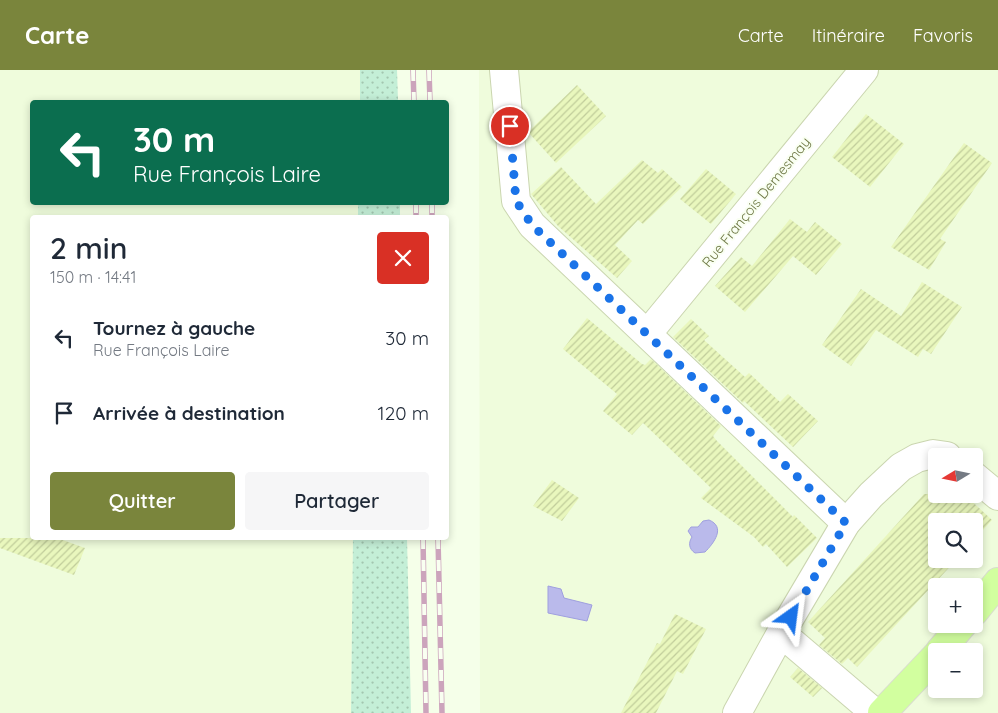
<!DOCTYPE html>
<html lang="fr">
<head>
<meta charset="utf-8">
<style>
	body { margin:0; font-family:Quicksand,sans-serif; background:#f6f6f7; color:#1f2937; height:100vh; display:flex; flex-direction:column; font-size:19px; white-space:nowrap }
	* { box-sizing:border-box; margin:0 }
	p { font-size:16px; color:#747a83 }
	.icon { flex:none; width:28px; height:28px; fill:none; stroke:currentColor; stroke-width:2; stroke-linecap:round; stroke-linejoin:round }
	.map { position:relative; flex:1; overflow:hidden }
	.side { position:absolute; left:30px; top:145px; width:419px; height:325px; display:flex; flex-direction:column; background:#fff; border-radius:5px; box-shadow:0 2px 8px #0003 }
	.side>* { flex:none }
	.top-card { position:absolute; left:30px; top:30px; width:419px; height:105px; border-radius:5px; box-shadow:0 2px 8px #0003; background:#0b6e4f; color:#fff; overflow:hidden }
	.needle { width:32px; rotate:260deg }
	.fabs { position:absolute; left:928px; top:378px; display:grid; gap:10px }
	.fabs a { display:grid; place-items:center; width:55px; height:55px; border-radius:5px; background:#fff; box-shadow:0 2px 8px #0003; font-size:25px }
	.pin { position:absolute; display:grid; place-items:center; width:42px; height:42px; color:#fff; margin:-21px; border:2px solid #fff; border-radius:50%; box-shadow:0 1px 5px #0007 }
	.me { position:absolute; width:55px; margin:-28px; rotate:31deg; stroke-linejoin:round; filter:drop-shadow(0 0 4px #0008) }
	.turn { display:flex; align-items:center; gap:18px; height:105px; padding:0 20px; font-size:22px }
	.turn .icon { width:65px; height:65px; stroke-width:2.5 }
	.turn b { display:block; font-size:35px; line-height:42px }
	.round { display:grid; place-items:center; flex:none; width:52px; height:52px; border-radius:5px; background:#f6f6f7 }
	.overview { display:flex; align-items:center; justify-content:space-between; height:85px; padding:0 20px }
	h1 { font-size:30px; font-weight:600; line-height:38px }
	.cta { display:flex; gap:10px; margin-top:auto; padding:10px 20px }
	.cta a { flex:1; height:58px; border-radius:5px; background:#7a853c; color:#fff; font-size:20px; font-weight:600; line-height:58px; text-align:center }
	.cta a+a { background:#f6f6f7; color:#1f2937 }
	ul { padding:0; list-style:none }
	li { display:flex; align-items:center; gap:15px; height:75px; padding:0 20px }
	li div { flex:1 }
	li b { display:block; font-size:19px }
	li em { font-style:normal }
	header { display:flex; align-items:center; gap:30px; box-sizing:border-box; height:70px; padding:0 25px; background:#7a853c; color:#fff }
	header strong { font-size:24px }
	nav { display:flex; gap:28px; margin-inline-start:auto; font-size:18px }
	.map>svg:first-child { display:block }
</style>
</head>
<body>
<header>
<strong>Carte</strong>
<nav><a>Carte</a><a>Itinéraire</a><a>Favoris</a></nav>
</header>
<div class="map">
<svg width="998" height="643" viewBox="0 0 998 643">
	<defs>
		<pattern id="grass-dots" width="8" height="8" patternUnits="userSpaceOnUse" patternTransform="scale(1.25)"><rect width="8" height="8" fill="#c4efd7"/><path d="M2 2h.1M6 6h.1" fill="none" stroke="#a3c6b0" stroke-width="1.8" stroke-linecap="round"/></pattern>
		<pattern id="building-hatch" width="6" height="6" patternUnits="userSpaceOnUse" patternTransform="scale(1.25)"><rect width="6" height="6" fill="#e9f7bd"/><path d="M-1 1l2-2M0 6l6-6M5 7l2-2" fill="none" stroke="#c1cd9b"/></pattern>
	</defs>
	<rect width="100%" height="100%" fill="#f5ffe9"/>
	<g fill="#effcdc" fill-rule="evenodd">
		<path d="M0,0H360V32H32V132L358,133V148H32V468H353L351,643H0Z"/>
		<path d="M479,0H998V643H480ZM936,386H974V424H936ZM936,451H974V489H936ZM936,516H974V554H936ZM936,581H974V619H936Z"/>
	</g>
	<g fill="url(#grass-dots)">
		<path d="M360,0H397L398,32H360Z"/>
		<rect x="358" y="133" width="42" height="14"/>
		<path d="M353,468H407L411,643H351Z"/>
	</g>
	<g fill="#babaeb" stroke="#9f9fdf">
		<path d="M709,450C726,457 714,473 705,482L695,483C689,479 688,473 692,467L688,461L691,457H698L703,451Z"/>
		<path d="M548,516L561,519L564,528L592,535L587,551L548,543Z"/>
	</g>
	<g fill="url(#building-hatch)">
		<path d="M577,15L606,46L556,93L528,62Z"/>
		<path d="M866,44L904,74L870,117L832,87Z"/>
		<path d="M964,73L992,93L940,169L946,172L929,200L891,177Z"/>
		<path d="M642,90L658,103L662,99L682,117L643,154L638,150L615,175L632,191L617,208L558,156L531,124L561,97L596,134Z"/>
		<path d="M706,99L736,124L711,154L680,129Z"/>
		<path d="M790,149L807,162L815,152L842,174L816,205L793,186L745,242L715,216L741,187L752,196Z"/>
		<path d="M922,212L962,237L931,284L923,279L918,287L876,260L851,296L822,275L861,219L901,246Z"/>
		<path d="M587,248L642,294L645,295L651,289L721,356L713,366L717,371L793,447L794,445L817,468L787,497L766,474L763,477L754,467L701,428L711,418L643,353L632,365L603,341L617,324L563,279Z"/>
		<path d="M691,249L709,266L704,270L745,307L749,303L780,332L788,324L818,351L793,377L744,331L743,333L673,267Z"/>
		<path d="M552,410L579,428L562,451L533,436Z"/>
		<path d="M924,424H964L992,450L974,470V451H936V489H957L857,597L848,588L842,594L819,575L825,568L808,552Z"/>
		<path d="M0,468H57L85,478L74,505L0,478Z"/>
		<path d="M675,544L706,559L683,604L677,601L656,643H621L657,573L660,574Z"/>
		<path d="M798,598L822,618L813,627L790,607Z"/>
	</g>
	<g fill="none" stroke-linecap="round" stroke-linejoin="round">
		<defs>
			<g id="minor">
				<path d="M504,0L516,131L532,155L846,453"/>
				<path d="M648,263L864,0"/>
				<path d="M974,406L998,426"/>
				<path d="M737,643L781,563"/>
				<path d="M875,643L781,563L846,453L871,425L901,397L917,388L933,384L947,386"/>
			</g>
			<g id="major">
				<path d="M974,542L998,512"/>
				<path d="M940,581L963,554"/>
				<path d="M882,643L936,586"/>
			</g>
		</defs>
		<use href="#minor" stroke="#cad5af" stroke-width="30"/>
		<use href="#major" stroke="#d9dccf" stroke-width="30"/>
		<use href="#minor" stroke="#fff" stroke-width="28"/>
		<use href="#major" stroke="#d2ff9f" stroke-width="28"/>
		<defs>
			<g id="rail">
				<path d="M413,0L414,32"/>
				<path d="M429,0L430,32"/>
				<path d="M416,132V148"/>
				<path d="M432,132V148"/>
				<path d="M423,468L426,643"/>
				<path d="M438,468L442,643"/>
			</g>
		</defs>
		<use href="#rail" stroke="#cca4bc" stroke-width="5.5"/>
		<use href="#rail" stroke="#f9fff1" stroke-width="4" stroke-dasharray="11" stroke-linecap="butt"/>
	</g>
	<g fill="none" stroke-linecap="round" stroke-linejoin="round">
		<path stroke="#1a73e8" stroke-width="9" stroke-dasharray="0 16.2" d="M510,56L516,131L532,155L846,453L791,547"/>
	</g>
	<g text-anchor="middle" stroke-width="4" stroke-linejoin="round" paint-order="stroke">
		<g font-size="14" fill="#6e7845" stroke="#f9fff1">
			<text transform="translate(756 132) rotate(-51)" y="5">Rue François Demesmay</text>
		</g>
	</g>
</svg>
<div class="fabs">
<a><svg class="needle" viewBox="-14 -14 28 28"><path d="M0-13l5 13h-10z" fill="#e53935"/><path d="M0 13l5-13h-10z" fill="#747a83"/></svg></a>
<a><svg class="icon" aria-label="search" viewBox="0 0 24 24"><circle cx="10" cy="10" r="6"/><path d="M15 15l6 6"/></svg></a>
<a>+</a>
<a>−</a>
</div>
<div class="pin" style="left:510px;top:56px;background:#d93025"><svg class="icon" aria-label="arrive" viewBox="0 0 24 24"><path d="M6 21V4h12l-3 4 3 4H6"/></svg></div>
<svg class="me" style="left:791px;top:547px" viewBox="-20 -20 40 40"><path d="M0-17L14 15 0 8-14 15z" fill="#1a73e8" stroke="#fff" stroke-width="4"/></svg>
<div class="top-card">
<div class="turn"><svg class="icon" aria-label="left" viewBox="0 0 24 24"><path d="M17 20v-9H6M10 6l-5 5 5 5"/></svg><div><b>30 m</b>Rue François Laire</div></div>
</div>
<section class="side">
<div class="overview"><div><h1>2 min</h1><p>150 m · 14:41</p></div><a class="round" style="background:#d93025;color:#fff"><svg class="icon" aria-label="close" viewBox="0 0 24 24"><path d="M6 6l12 12M18 6L6 18"/></svg></a></div>
<ul>
<li><svg class="icon" aria-label="left" viewBox="0 0 24 24"><path d="M17 20v-9H6M10 6l-5 5 5 5"/></svg><div><b>Tournez à gauche</b><p>Rue François Laire</p></div><em>30 m</em></li>
<li><svg class="icon" aria-label="arrive" viewBox="0 0 24 24"><path d="M6 21V4h12l-3 4 3 4H6"/></svg><div><b>Arrivée à destination</b></div><em>120 m</em></li>
</ul>
<div class="cta"><a>Quitter</a><a>Partager</a></div>
</section>
</div>
</body>
</html>
